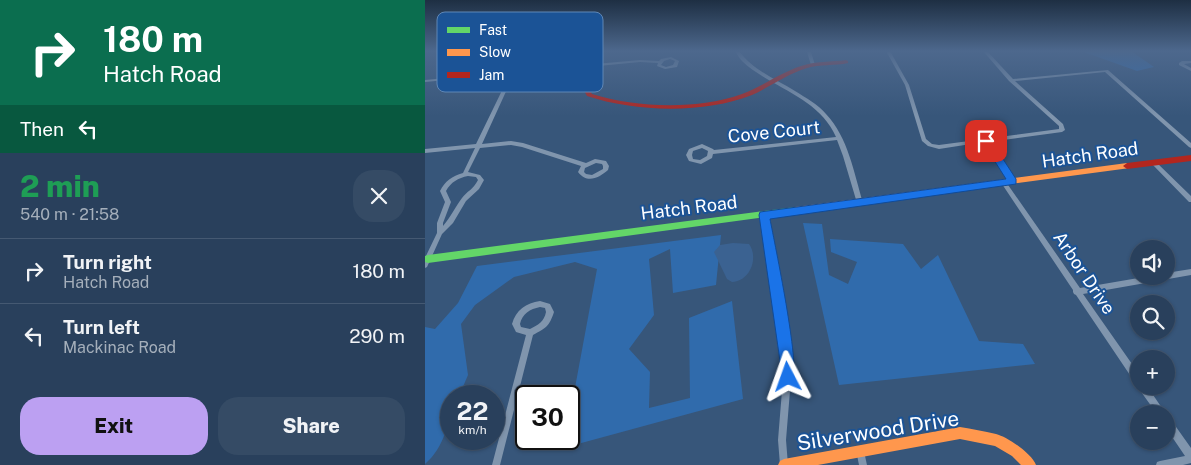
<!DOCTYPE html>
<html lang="en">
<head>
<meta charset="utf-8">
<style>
	body { margin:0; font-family:"Public Sans",sans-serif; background:#354b65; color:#f1f3f6; height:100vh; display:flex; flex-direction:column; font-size:19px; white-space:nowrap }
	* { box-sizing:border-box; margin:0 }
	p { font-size:16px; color:#a5afbb }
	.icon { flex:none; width:28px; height:28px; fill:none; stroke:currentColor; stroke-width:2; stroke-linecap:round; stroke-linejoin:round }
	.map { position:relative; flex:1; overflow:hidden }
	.drawer { display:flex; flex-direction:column; background:#29405c; width:425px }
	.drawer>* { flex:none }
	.top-card { background:#0b6e4f; color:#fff; overflow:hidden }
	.tools { position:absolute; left:705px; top:240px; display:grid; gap:10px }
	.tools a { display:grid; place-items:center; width:45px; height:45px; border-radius:50%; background:#29405c; box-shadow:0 1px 4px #0004,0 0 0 1px #455972; font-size:25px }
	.speed { position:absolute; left:15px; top:385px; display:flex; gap:10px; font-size:25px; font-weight:700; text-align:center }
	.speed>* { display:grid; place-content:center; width:65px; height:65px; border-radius:50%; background:#29405c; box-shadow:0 1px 4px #0004,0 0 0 1px #455972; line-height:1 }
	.speed small { font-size:12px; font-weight:400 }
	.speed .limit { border:2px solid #111; border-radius:8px; background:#fff; color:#111 }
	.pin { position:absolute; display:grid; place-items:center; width:42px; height:42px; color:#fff; margin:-21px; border-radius:10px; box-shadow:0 2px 8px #0006 }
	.me { position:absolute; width:55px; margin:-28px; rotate:356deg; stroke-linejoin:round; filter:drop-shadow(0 0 4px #0008) }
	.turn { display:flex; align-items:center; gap:18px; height:105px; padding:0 20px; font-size:22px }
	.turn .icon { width:65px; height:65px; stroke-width:2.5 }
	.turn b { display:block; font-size:35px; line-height:42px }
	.then { display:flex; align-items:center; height:48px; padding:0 20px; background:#0003; gap:10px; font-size:19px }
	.round { display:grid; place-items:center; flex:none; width:52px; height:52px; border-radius:20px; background:#354b65 }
	.head { display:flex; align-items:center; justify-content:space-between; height:85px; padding:0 20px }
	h1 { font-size:30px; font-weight:800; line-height:38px; color:#1e9e55 }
	.primary-button { display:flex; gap:10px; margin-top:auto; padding:10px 20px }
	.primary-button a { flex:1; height:58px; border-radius:20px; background:#bca0f2; color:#111; font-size:20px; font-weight:800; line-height:58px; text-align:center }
	.primary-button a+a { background:#354b65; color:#f1f3f6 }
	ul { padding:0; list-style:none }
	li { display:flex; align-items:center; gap:15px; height:65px; padding:0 20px; border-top:1px solid #455972 }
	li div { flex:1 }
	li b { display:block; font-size:19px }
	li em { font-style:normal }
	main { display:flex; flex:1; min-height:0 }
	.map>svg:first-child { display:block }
</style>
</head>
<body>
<main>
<section class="drawer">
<div class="top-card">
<div class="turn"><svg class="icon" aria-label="right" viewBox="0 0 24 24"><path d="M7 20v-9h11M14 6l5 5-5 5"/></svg><div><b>180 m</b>Hatch Road</div></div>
<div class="then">Then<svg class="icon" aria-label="left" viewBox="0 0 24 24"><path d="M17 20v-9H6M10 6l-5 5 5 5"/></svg></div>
</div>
<div class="head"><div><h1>2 min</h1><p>540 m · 21:58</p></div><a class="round"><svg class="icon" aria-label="close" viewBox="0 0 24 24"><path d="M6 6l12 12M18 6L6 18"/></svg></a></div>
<ul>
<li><svg class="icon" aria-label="right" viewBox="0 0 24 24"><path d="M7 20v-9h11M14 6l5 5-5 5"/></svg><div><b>Turn right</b><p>Hatch Road</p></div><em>180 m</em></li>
<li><svg class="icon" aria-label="left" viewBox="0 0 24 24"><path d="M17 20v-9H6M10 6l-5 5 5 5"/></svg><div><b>Turn left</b><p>Mackinac Road</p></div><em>290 m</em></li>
</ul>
<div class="primary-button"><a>Exit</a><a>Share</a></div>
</section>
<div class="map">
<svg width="766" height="465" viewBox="0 0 766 465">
	<rect width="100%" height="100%" fill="#37567a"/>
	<g fill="#306bac">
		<path d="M656,51H706L729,67L712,71Z"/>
		<path d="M378,223L397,224L404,275L423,284L432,262L406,252L405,239L478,244L496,269L513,255L554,341L598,344L610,364L414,385Z"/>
		<path d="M296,235L291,285L248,293L245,249L224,259L229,315L204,349L225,372L224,408L265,398L264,318L307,301L318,399L138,448L140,439H144V420L172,269L150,262L89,277L50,305L36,324L43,375L34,396H26C26,420 19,448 0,464V327L10,329L33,303L52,266Z"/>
	</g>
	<path fill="#3b6291" d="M308,243L324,244C334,258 325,281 307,282L302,279L289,252L295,245Z"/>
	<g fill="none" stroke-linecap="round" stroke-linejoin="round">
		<g fill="#8095ad" fill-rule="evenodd">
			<path d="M96,51H100L91,71L215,60L234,61L236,59L246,57L254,61L252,67L240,69L232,66L233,63L215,62L89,74L57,144L86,141L98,143L161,163L170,159L181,161L184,166L183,170C174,178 162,184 153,172L156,166L97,147L86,145L55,148L43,172L55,175L59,180L54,189L41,201L28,223L17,234L2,267L0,268V258L12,233V223L20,202L15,191C20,181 27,176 38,173L50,148L0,153V149L51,144L85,74L0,82V80L86,72ZM245,59L250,61L248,65L241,67L236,65L239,61ZM171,163L177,164L178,166V169L167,175L161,174L159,172L160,168ZM43,176L51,177L53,180C48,190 42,191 37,198C30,207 26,217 18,226V223L26,202L21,191C26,182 33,178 43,176Z"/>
			<path d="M310,51H314C328,70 350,79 370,91C381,98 393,104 401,114C423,137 429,173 438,203L437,205H435L432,203L418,156L412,140L288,154L287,158L276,164L264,161L261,155L264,149L277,144L288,149L289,150L411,137C398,107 369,95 342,79C334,74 324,68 317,61C314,58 312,54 310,51ZM277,148L283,151L282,156L275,160L268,159L267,155L268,151Z"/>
			<path d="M374,51H390L389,52H386L390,65V66L386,65L382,52H376Z"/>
			<path d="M461,51H465L484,85L501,139L507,144L514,145L634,129V126L584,81L558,51H562L588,79L683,70L766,143V148L764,147L680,72L590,81L638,124L640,130L637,132L564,142L591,182L590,183H586L559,142L514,149L503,146L497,141L480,85Z"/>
			<path d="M757,61H766V63L759,64L766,68V71L754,65V63Z"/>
			<path d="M729,161L731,162L766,196V202H764L727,164L726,163Z"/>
			<path d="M579,181L581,182L655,288L725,276H741V273L766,269V275L658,294L714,374V386H722L741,414H732L714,389L713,385L711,384L651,295L649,294L648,292V290L577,184L576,183L577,182Z"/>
			<path d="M337,213H341L342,215L367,366L361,440L363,465H355L353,440L359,366L336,215Z"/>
			<path d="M115,301L125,304L129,312C124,327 121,328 108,335L75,465H67L101,335L91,332L87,324C91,310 101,303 115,301ZM115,307L120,308L121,312C119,322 113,325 105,329L96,327L95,324C97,314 105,309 115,307Z"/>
			<path d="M741,416L744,417L766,448V463L758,465H731L732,462L735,461L760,456L741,428Z"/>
			<path d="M435,446L438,447L442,465H434L431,450L432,447Z"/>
		</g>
		<path fill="#63d668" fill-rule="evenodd" d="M370,207L374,210L370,213L3,263L0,262V256L3,255Z"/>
		<g fill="#ff974d" fill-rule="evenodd">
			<path d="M702,163L706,166L705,168L370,213L366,210L370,207Z"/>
			<path d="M535,427C547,429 559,431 571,434C583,437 607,454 611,465H596L587,456L570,446L535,439L393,465H353L355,461L359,459Z"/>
		</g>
		<g fill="#b3261e" fill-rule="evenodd">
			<path d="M421,60L423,61V63C409,66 395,64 382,68C362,74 345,87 327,95C279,114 210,112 162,96L157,87L162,66L165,64L168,66L163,87L167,94C211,108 273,110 317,94C338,86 355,73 376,66C390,61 406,62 421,60Z"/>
			<path d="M766,155V161L702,169L698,166L702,163Z"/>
		</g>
	</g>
	<linearGradient id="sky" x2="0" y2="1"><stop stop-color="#1e2f43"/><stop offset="0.44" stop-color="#4d688d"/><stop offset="1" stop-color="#4d688d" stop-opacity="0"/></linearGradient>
	<rect width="766" height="116" fill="url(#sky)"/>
	<path fill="#1a73e8" stroke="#114b97" d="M561,138L565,139L591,179V184L345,219C350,245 375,364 368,382L363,384L358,382L334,215L335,212L581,179L557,141Z"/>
	<g text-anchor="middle" stroke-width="4" stroke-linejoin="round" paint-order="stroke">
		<g font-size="18" fill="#fff" stroke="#1b5396">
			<text transform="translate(349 132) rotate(-6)" y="6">Cove Court</text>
			<text transform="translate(665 155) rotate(-8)" y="6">Hatch Road</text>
			<text transform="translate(264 208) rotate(-7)" y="6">Hatch Road</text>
			<text transform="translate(659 273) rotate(56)" y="6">Arbor Drive</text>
		</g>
		<g font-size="21" fill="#fff" stroke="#1b5396">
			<text transform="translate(453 431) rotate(-9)" y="7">Silverwood Drive</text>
		</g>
	</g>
	<rect x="12" y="12" width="166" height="80" rx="8" fill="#1b5396" stroke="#5f87b6" stroke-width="1"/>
	<rect x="22" y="27" width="23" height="6" fill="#63d668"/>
	<rect x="22" y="49" width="23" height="7" fill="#ff974d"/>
	<rect x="22" y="72" width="23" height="6" fill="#b3261e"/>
	<g font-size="14" fill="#fff">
		<text x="54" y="35">Fast</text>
		<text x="54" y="57">Slow</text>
		<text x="54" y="80">Jam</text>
	</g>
</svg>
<div class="tools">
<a><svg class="icon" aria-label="sound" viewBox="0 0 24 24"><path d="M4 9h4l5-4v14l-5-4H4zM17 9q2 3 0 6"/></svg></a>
<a><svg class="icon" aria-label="search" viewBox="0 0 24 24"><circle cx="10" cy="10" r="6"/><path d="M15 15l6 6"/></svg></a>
<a>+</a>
<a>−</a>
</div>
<div class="speed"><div>22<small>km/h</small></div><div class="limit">30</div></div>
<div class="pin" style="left:561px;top:141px;background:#d93025"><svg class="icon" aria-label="arrive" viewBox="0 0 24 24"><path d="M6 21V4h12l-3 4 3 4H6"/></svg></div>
<svg class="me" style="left:363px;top:377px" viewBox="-20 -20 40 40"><path d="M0-17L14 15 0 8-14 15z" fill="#1a73e8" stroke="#fff" stroke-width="4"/></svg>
</div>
</main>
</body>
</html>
